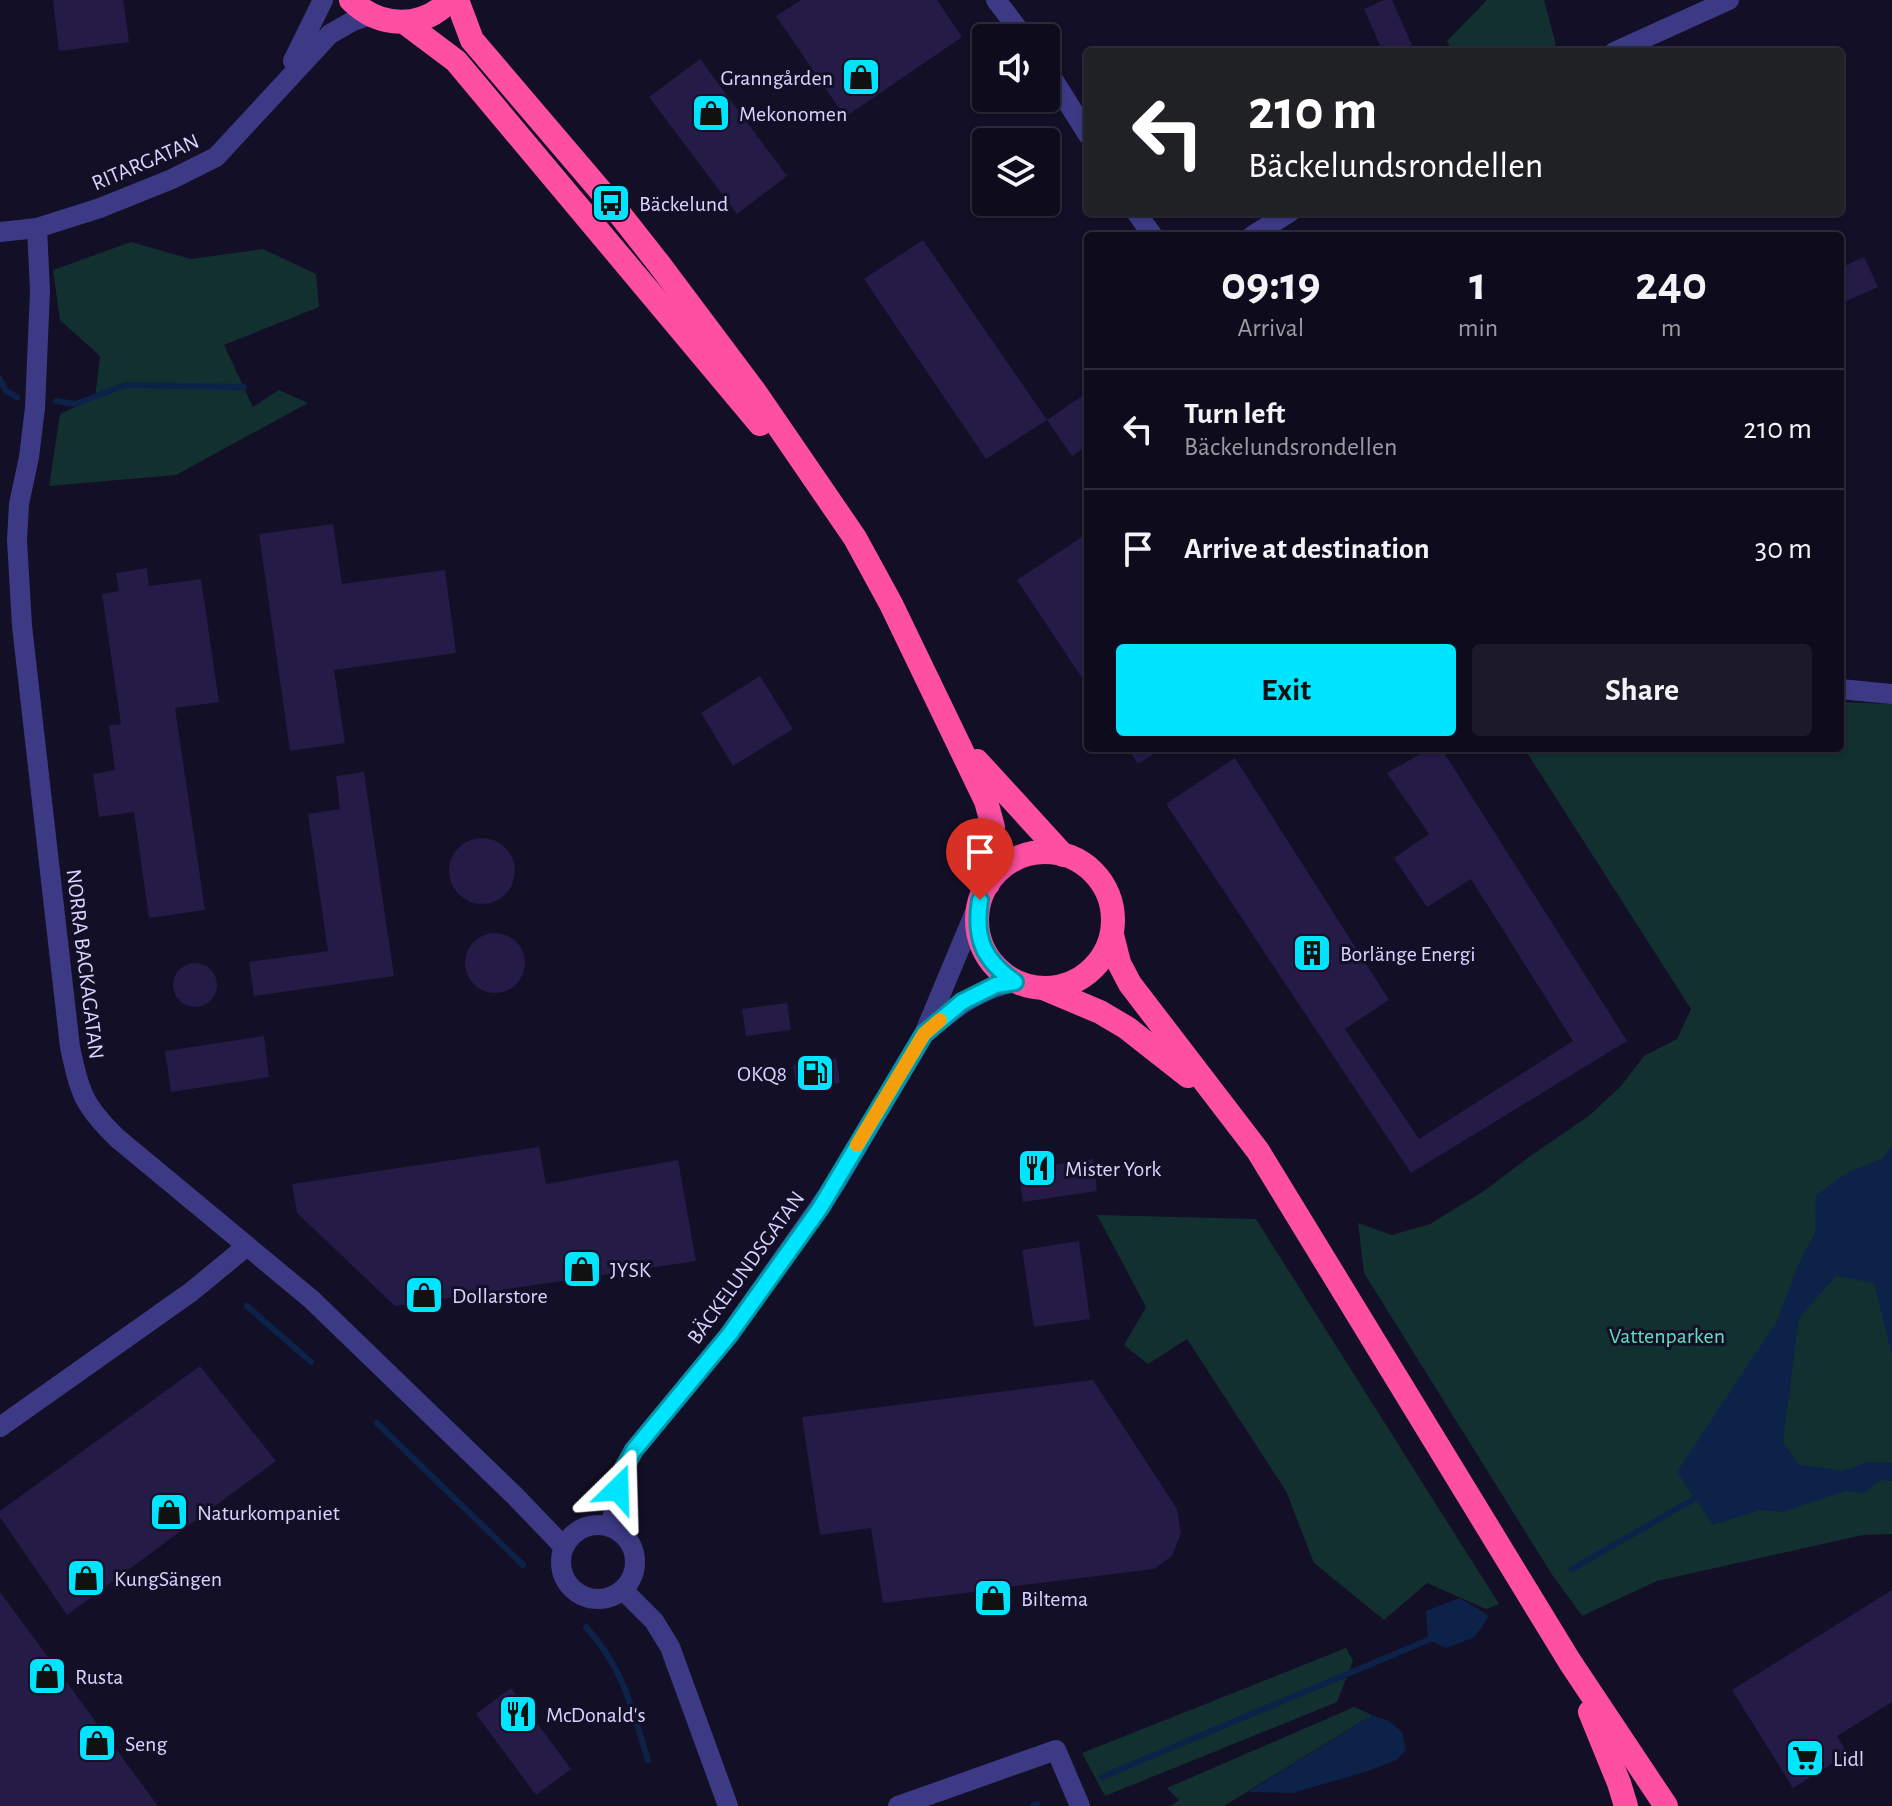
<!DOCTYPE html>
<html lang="en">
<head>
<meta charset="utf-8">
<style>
	body { margin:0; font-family:"Alegreya Sans",sans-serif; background:#1c1929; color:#f1f3f6; height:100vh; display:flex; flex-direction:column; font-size:30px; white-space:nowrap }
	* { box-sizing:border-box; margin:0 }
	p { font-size:26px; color:#9b9ba3 }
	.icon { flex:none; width:44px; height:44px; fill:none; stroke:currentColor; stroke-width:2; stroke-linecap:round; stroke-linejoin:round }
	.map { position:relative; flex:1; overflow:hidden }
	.drawer { position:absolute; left:1084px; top:232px; width:760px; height:520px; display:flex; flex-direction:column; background:#0e0b1c; border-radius:8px; box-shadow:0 2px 6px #0004,0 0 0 2px #2e2b3b }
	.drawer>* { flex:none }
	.guide { position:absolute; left:1084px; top:48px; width:760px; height:168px; border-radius:8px; box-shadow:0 2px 6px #0004,0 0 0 2px #2e2b3b; background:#202124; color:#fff; overflow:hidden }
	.controls { position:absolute; left:972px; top:24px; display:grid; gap:16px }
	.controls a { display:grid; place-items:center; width:88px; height:88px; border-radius:8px; background:#0e0b1c; box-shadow:0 2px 6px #0004,0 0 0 2px #2e2b3b; font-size:40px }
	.pin { position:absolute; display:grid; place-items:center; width:68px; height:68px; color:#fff; margin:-82px -34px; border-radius:50% 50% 50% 0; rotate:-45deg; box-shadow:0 0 8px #0007 }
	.pin .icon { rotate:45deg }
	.me { position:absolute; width:88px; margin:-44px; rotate:22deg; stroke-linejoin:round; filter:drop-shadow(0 0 6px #0008) }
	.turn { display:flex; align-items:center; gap:28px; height:168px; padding:0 32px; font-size:36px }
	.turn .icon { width:104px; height:104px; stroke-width:2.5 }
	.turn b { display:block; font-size:56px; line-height:68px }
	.eta { display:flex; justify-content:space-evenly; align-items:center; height:136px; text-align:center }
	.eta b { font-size:48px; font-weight:600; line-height:56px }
	.primary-button { display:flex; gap:16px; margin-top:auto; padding:16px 32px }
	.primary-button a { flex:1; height:92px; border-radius:8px; background:#00e5ff; color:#111; font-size:32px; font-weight:600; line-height:92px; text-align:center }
	.primary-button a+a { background:#1c1929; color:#f1f3f6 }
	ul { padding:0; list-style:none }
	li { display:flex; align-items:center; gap:24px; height:120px; padding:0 32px; border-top:2px solid #2e2b3b }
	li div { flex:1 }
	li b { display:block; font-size:30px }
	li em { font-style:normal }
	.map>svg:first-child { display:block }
</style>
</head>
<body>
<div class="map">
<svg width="1892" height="1806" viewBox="0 0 1892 1806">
	<rect width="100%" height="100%" fill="#130f26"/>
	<g fill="#12302f">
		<path d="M1487,0H1544L1556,45L1541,52H1452L1447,41Z"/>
		<path d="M131,242L191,259L263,249L316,274L319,307L224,345L253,407L279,390L308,403L176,475L49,486L60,414L95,398L100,356L60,320L53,270Z"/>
		<path d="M1840,702L1892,704V1534L1863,1535L1657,1581L1582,1616L1551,1573L1364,1273L1358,1223L1392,1235L1430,1224L1484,1191L1529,1157L1590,1115L1621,1086L1644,1056L1677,1039L1691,1009L1524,748H1840Z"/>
		<path d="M1097,1215L1256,1219L1499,1604L1486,1609L1427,1583L1384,1620L1314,1563L1286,1491L1187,1339L1148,1364L1124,1345L1146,1307Z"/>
		<path d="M1346,1648L1353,1661L1337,1702L1105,1796L1082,1753Z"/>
		<path d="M1354,1707L1372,1715L1224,1806H1170L1179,1800L1167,1788Z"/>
	</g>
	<g fill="#0c2248">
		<path d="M1892,1146V1355L1874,1283L1836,1276L1799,1318L1783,1442L1798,1464L1842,1471L1868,1462H1892V1481L1881,1480L1863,1493L1846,1491L1783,1512L1760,1510L1713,1525L1677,1472L1776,1323L1799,1263L1815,1233L1816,1195L1850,1171L1882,1159Z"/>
		<path d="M1460,1598L1489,1616L1475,1637L1446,1648L1428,1640L1426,1611Z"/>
		<path d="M1372,1715L1389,1721L1402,1732L1406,1750L1397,1760L1368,1771L1293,1793L1248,1792Z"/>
	</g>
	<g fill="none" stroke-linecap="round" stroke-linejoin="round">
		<g stroke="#0c2248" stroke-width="6">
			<path d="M0,379L6,391L17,397"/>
			<path d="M56,401L76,404L125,385L244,387"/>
			<path d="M247,1306L311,1362"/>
			<path d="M377,1423L523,1565"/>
			<path d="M1572,1569L1694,1499"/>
			<path d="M586,1627C624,1669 631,1707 648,1760"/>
			<path d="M1102,1777L1433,1638"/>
			<path d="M1033,1806L1037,1804"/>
		</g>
	</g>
	<g fill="#241b47">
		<path d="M53,0H123L129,42L59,51Z"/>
		<path d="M801,0H937L962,37L845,117L776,16Z"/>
		<path d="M1384,0H1392L1415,52H1383L1364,9Z"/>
		<path d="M700,59L787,176L737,214L649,97Z"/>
		<path d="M923,240L1047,420L1088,392V445L1072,456L1047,420L986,459L864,279Z"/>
		<path d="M1864,257L1878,287L1840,304V268Z"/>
		<path d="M333,524L342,584L445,570L456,653L334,670L345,743L290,751L259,534Z"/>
		<path d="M1088,533V687L1017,580Z"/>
		<path d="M147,568L149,586L201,579L219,702L175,708L205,910L149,918L134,812L99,817L93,774L115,770L109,725L121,724L102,594L119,591L116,573Z"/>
		<path d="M760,676L793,729L733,766L701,713Z"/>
		<path d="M1128,748H1162L1138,764Z"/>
		<path d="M1431,748H1441L1627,1041L1411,1173L1166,804L1235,758L1389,1000L1345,1029L1419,1139L1573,1041L1471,879L1427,907L1394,858L1429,834L1387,773Z"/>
		<path d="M364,772L394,976L254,996L249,962L328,951L308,814L340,809L336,776Z"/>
		<circle cx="482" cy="871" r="33"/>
		<circle cx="495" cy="963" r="30"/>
		<circle cx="195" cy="985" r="22"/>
		<path d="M787,1003L791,1030L746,1036L742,1009Z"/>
		<path d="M264,1036L269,1077L171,1092L165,1051Z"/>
		<path d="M836,1058L840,1083L797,1090L793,1065Z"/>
		<path d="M539,1147L546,1184L678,1160L696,1261L395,1306L297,1213L292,1184Z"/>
		<path d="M1093,1159L1097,1191L1023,1202L1018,1170Z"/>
		<path d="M1079,1241L1090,1319L1034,1327L1022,1250Z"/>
		<path d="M200,1366L276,1461L67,1615L0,1517V1511Z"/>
		<path d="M1093,1380L1177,1509L1181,1533L1172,1556L1154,1569L1008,1587L1013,1602L1009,1611L1000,1616L990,1617L981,1613L975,1606L974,1592L883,1603L871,1528L820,1535L802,1417Z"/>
		<path d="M1892,1590V1702L1837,1736L1848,1754L1793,1788L1732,1690Z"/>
		<path d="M0,1592L158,1806H0Z"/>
		<path d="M511,1688L571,1769L536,1795L476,1714Z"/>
	</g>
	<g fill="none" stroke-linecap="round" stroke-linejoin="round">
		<g stroke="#3d3a85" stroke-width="20">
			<path d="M996,0L1025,38"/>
			<path d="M1614,52L1729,0"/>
			<path d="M293,61L323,0"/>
			<path d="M1046,68L1088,135"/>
			<path d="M1136,212L1153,236"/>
			<path d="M37,228L40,291L35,408L29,457L19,504L17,540L22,626L70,1047C80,1093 83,1105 117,1138L311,1299L515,1496L564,1547"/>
			<path d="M0,232L37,228L100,208L172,179L216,157L330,34L353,21L370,15"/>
			<path d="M1252,236L1290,212"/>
			<path d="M1840,689L1892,694"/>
			<path d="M927,1031C955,1008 979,989 1015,982"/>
			<path d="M0,1427L191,1292L247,1246"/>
			<circle cx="598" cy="1562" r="37"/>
			<path d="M610,1527L624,1468L634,1450L729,1335L836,1183L924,1034L980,900"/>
			<path d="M623,1590L654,1621L670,1647L728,1806"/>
			<path d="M898,1806L1056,1750L1080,1806"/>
		</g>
		<g stroke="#ff4fa3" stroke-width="24">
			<path d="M351,0C379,28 422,30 450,0"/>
			<path d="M457,0L472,40L611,203L659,264L755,392L855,538L891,604L986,801L993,827L988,884"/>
			<path d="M404,22L456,61L760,424"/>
			<path d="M977,761L1063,855"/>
			<circle cx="1045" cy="920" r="68"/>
			<path d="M1112,935L1119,963L1130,984L1258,1151L1570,1662L1666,1806"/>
			<path d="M1043,988L1100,1012L1127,1028L1188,1076"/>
			<path d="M1590,1712L1619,1783L1626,1806"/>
		</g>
	</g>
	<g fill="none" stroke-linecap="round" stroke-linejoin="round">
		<defs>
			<path id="route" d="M618,1489L624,1468L634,1450L729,1335L820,1208L924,1034L962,1002L996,985L1015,982C983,960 974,938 980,900"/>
		</defs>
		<use href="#route" stroke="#0095a6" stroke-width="20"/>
		<use href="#route" stroke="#00e5ff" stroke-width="14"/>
		<path stroke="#f59e0b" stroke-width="14" d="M857,1145L924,1034L940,1020"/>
	</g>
	<defs>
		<symbol id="shop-square" viewBox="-11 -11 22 22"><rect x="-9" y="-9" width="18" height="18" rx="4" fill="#00e5ff" stroke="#130f26"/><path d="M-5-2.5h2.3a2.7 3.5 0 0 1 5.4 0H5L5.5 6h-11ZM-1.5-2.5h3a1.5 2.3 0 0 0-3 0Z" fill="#111"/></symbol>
		<symbol id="bus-square" viewBox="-11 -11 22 22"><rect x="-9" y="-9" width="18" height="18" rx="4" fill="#00e5ff" stroke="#130f26"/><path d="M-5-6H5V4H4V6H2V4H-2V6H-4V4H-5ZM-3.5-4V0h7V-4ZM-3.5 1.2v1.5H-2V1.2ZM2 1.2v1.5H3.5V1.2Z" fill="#111"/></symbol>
		<symbol id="building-square" viewBox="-11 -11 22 22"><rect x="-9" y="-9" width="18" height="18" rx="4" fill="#00e5ff" stroke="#130f26"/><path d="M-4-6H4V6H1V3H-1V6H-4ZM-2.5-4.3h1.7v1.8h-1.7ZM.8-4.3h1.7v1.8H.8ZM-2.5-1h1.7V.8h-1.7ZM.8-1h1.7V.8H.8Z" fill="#111"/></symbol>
		<symbol id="fuel-square" viewBox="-11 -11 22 22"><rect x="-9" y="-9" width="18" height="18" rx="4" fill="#00e5ff" stroke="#130f26"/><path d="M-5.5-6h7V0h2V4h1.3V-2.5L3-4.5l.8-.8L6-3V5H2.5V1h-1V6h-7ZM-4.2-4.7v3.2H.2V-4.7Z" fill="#111"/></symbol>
		<symbol id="restaurant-square" viewBox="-11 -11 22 22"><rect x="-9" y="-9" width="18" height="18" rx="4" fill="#00e5ff" stroke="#130f26"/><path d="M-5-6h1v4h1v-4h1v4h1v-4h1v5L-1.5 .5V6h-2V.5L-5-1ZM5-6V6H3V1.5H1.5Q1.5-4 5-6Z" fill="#111"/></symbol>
		<symbol id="supermarket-square" viewBox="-11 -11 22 22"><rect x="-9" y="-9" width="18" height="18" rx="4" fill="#00e5ff" stroke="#130f26"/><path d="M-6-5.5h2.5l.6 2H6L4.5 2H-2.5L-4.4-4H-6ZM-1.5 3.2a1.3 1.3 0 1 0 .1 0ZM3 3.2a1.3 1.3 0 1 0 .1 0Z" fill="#111"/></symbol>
	</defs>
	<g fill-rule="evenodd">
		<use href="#shop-square" x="839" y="55" width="44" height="44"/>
		<use href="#shop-square" x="689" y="91" width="44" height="44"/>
		<use href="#bus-square" x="589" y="181" width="44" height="44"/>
		<use href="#building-square" x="1290" y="931" width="44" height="44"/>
		<use href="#fuel-square" x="793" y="1051" width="44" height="44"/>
		<use href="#restaurant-square" x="1015" y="1146" width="44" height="44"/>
		<use href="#shop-square" x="560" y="1247" width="44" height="44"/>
		<use href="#shop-square" x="402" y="1273" width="44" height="44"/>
		<use href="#shop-square" x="147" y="1490" width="44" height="44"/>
		<use href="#shop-square" x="64" y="1556" width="44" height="44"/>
		<use href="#shop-square" x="971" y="1576" width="44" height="44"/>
		<use href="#shop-square" x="25" y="1654" width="44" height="44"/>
		<use href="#restaurant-square" x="496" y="1692" width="44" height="44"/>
		<use href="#shop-square" x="75" y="1721" width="44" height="44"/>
		<use href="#supermarket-square" x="1783" y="1736" width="44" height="44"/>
	</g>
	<g text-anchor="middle" stroke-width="6" stroke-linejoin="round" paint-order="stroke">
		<g font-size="22" fill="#d9d4ff" stroke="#130f26" text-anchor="start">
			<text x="833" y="85" text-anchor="end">Granngården</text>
			<text x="739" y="121">Mekonomen</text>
			<text x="639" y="211">Bäckelund</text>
			<text x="1340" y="961">Borlänge Energi</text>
			<text x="787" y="1081" text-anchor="end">OKQ8</text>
			<text x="1065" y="1176">Mister York</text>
			<text x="610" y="1277">JYSK</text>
			<text x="452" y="1303">Dollarstore</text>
			<text x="197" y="1520">Naturkompaniet</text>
			<text x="114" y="1586">KungSängen</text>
			<text x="1021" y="1606">Biltema</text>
			<text x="75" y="1684">Rusta</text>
			<text x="546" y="1722">McDonald's</text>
			<text x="125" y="1751">Seng</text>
			<text x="1833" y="1766">Lidl</text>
		</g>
		<g font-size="22" fill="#d9d4ff" stroke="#130f26">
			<text transform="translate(145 161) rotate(-23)" y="8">RITARGATAN</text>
			<text transform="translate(86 964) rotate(83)" y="8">NORRA BACKAGATAN</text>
			<text transform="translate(745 1267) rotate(-54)" y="8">BÄCKELUNDSGATAN</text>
		</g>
		<g font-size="22" fill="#5fe0c0" stroke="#130f26">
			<text x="1667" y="1343">Vattenparken</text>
		</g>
	</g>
</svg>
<div class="controls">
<a><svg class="icon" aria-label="sound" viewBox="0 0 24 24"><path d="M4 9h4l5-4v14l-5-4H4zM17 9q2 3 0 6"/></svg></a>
<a><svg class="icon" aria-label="layers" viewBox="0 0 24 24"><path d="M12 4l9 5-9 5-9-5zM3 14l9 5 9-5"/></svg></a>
</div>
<div class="pin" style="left:980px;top:900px;background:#d93025"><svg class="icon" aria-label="arrive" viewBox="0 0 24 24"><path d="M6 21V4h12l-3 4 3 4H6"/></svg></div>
<svg class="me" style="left:618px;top:1489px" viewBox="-20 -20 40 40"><path d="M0-17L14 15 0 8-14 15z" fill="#00e5ff" stroke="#fff" stroke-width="4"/></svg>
<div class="guide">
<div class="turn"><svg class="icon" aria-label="left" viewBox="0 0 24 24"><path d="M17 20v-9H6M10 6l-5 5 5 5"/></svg><div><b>210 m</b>Bäckelundsrondellen</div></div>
</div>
<section class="drawer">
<div class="eta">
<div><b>09:19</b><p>Arrival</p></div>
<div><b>1</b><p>min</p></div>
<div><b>240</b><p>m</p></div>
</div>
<ul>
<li><svg class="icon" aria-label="left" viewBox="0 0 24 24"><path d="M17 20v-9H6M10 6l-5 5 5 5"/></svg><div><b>Turn left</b><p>Bäckelundsrondellen</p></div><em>210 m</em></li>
<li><svg class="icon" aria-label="arrive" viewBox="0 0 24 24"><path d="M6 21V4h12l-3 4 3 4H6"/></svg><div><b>Arrive at destination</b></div><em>30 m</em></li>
</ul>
<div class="primary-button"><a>Exit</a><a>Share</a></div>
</section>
</div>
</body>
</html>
